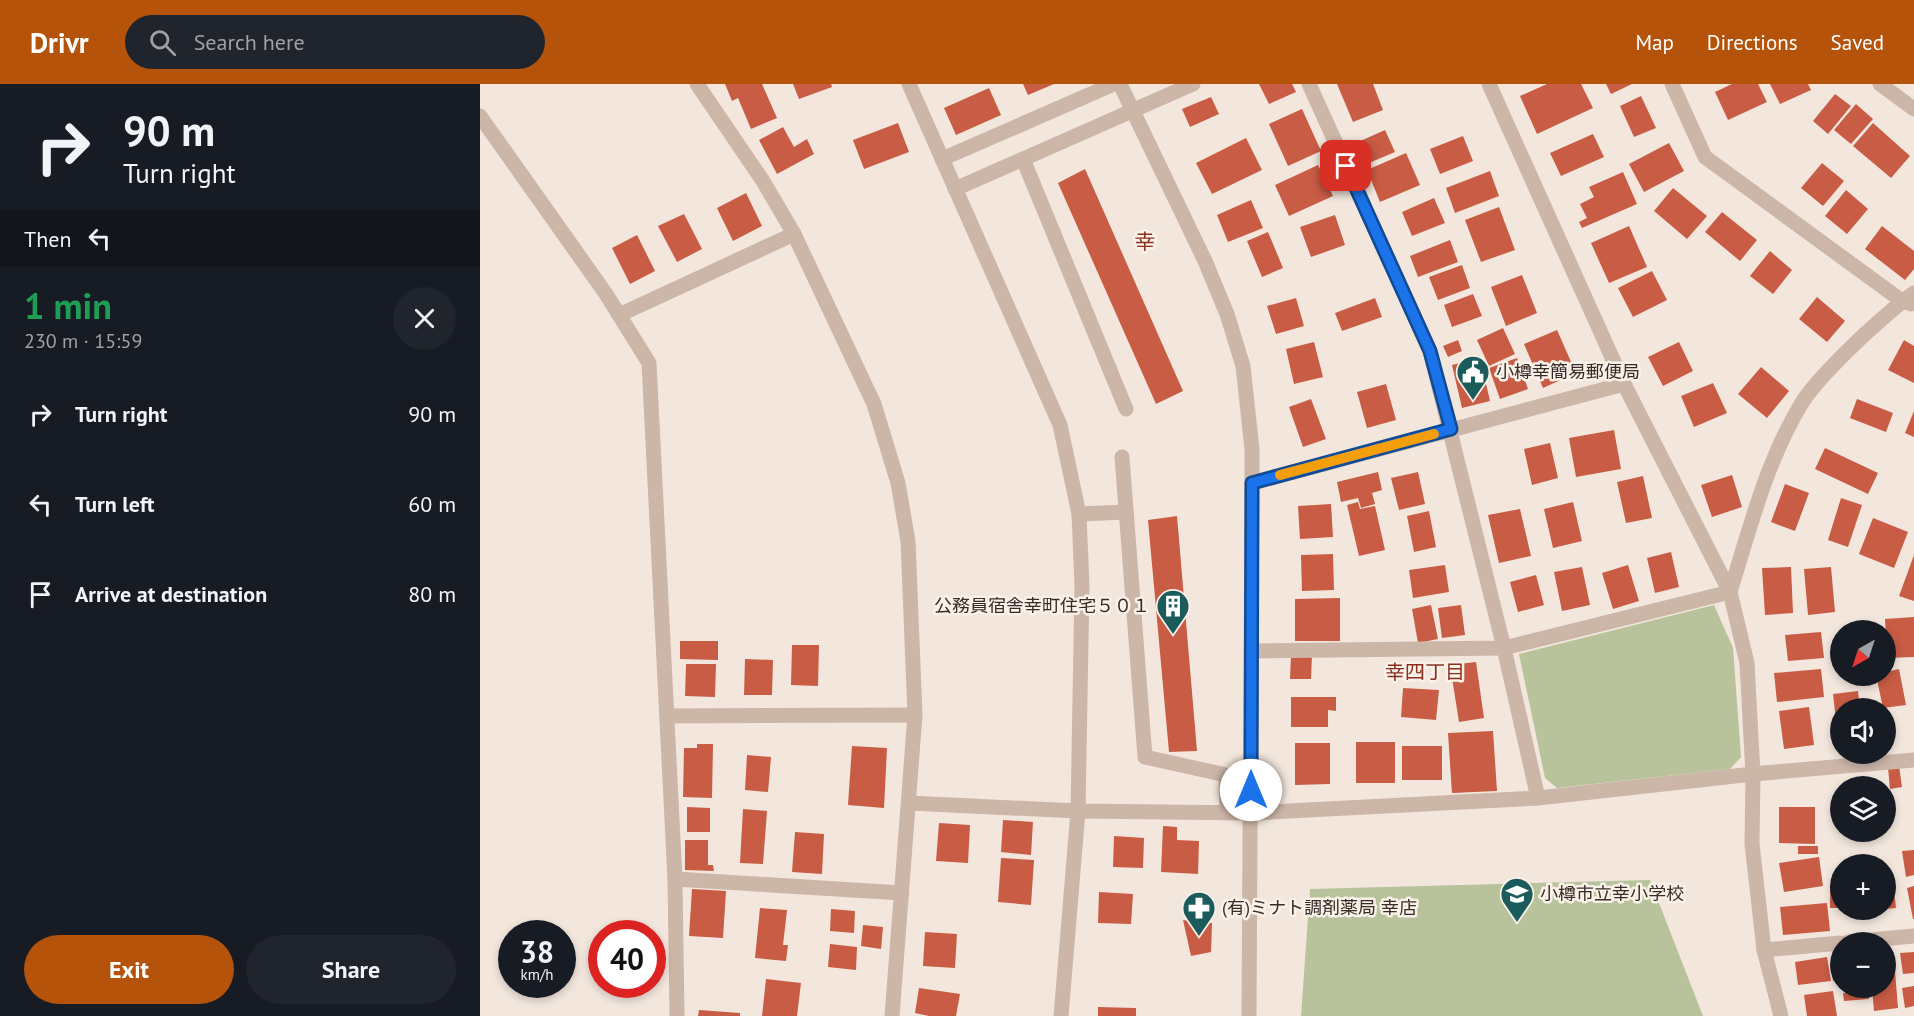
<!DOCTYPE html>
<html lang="en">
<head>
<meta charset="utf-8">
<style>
	body { margin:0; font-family:"PT Sans","Noto Sans JP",sans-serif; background:#20242c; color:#f1f3f6; height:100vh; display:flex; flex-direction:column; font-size:22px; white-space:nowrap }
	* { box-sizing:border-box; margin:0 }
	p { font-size:20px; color:#9ea1a6 }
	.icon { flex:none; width:33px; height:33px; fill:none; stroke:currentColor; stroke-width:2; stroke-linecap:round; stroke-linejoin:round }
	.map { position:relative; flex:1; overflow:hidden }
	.panel { display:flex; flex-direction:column; background:#171b24; width:480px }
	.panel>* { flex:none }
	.guide { background:#171b24; color:#f1f3f6; overflow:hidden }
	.needle { width:39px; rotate:219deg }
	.tools { position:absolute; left:1350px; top:536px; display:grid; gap:12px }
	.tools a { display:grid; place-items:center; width:66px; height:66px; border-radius:50%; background:#171b24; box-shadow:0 3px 9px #0003; font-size:30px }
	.speed { position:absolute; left:18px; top:836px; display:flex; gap:12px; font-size:30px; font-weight:700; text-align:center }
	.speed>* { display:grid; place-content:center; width:78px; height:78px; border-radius:50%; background:#171b24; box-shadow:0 3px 9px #0003; line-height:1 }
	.speed small { font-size:15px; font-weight:400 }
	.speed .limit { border:9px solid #d22; background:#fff; color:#111 }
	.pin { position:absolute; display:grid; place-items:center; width:51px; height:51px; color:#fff; margin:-26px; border-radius:12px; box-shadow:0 3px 9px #0006 }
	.me { position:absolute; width:66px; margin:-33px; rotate:0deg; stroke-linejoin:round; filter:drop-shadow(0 0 4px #0008) }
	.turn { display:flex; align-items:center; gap:21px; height:126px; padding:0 24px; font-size:27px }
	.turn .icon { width:78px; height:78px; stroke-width:2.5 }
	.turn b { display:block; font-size:42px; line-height:51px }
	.then { display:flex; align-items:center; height:57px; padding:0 24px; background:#0003; gap:12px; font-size:22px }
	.round { display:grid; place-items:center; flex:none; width:63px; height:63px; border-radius:32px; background:#20242c }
	.overview { display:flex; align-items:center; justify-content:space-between; height:102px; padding:0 24px }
	h1 { font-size:36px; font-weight:700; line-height:45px; color:#1e9e55 }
	.primary-button { display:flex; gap:12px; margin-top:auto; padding:12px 24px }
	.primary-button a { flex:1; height:69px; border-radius:36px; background:#b45309; color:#fff; font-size:24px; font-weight:700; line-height:69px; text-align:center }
	.primary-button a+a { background:#20242c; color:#f1f3f6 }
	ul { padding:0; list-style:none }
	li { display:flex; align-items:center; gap:18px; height:90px; padding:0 24px }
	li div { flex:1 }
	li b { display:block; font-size:22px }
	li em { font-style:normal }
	header { display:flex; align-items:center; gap:36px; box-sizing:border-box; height:84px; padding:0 30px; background:#b45309; color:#fff }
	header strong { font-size:28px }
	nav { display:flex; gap:33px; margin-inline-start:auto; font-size:21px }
	.search { width:420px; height:54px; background:#20242c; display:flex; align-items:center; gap:15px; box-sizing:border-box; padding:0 21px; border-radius:33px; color:#9ea1a6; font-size:22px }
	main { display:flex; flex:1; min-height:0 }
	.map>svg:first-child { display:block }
</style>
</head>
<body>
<header>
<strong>Drivr</strong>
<div class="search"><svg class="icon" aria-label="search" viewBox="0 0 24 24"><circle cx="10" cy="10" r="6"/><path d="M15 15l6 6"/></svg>Search here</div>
<nav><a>Map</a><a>Directions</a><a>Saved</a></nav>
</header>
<main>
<section class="panel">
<div class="guide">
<div class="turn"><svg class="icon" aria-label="right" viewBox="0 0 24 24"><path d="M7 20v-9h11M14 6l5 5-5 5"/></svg><div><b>90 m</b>Turn right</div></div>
<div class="then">Then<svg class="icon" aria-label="left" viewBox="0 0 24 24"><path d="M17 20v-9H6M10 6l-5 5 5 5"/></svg></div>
</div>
<div class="overview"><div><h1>1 min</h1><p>230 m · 15:59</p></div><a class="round"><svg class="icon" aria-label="close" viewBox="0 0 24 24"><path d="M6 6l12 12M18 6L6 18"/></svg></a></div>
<ul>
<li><svg class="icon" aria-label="right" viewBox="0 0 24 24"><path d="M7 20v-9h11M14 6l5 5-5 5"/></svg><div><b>Turn right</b></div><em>90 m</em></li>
<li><svg class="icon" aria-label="left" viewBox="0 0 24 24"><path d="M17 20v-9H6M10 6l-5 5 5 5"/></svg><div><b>Turn left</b></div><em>60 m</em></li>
<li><svg class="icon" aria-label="arrive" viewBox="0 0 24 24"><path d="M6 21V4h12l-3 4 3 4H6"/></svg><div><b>Arrive at destination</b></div><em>80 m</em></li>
</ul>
<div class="primary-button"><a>Exit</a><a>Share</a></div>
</section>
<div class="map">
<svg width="1434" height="932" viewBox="0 0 1434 932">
	<rect width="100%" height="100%" fill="#f3e7dd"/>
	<g fill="#b8c39c">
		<path d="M1234,521L1253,564L1261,673L1250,685L1077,704L1065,694L1039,570Z"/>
		<path d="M1170,796L1223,932H821L830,805Z"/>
	</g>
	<g fill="#c95c44">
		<path d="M245,0H282L297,34L271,45L258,14L252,17Z"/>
		<path d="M313,0H351L352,3L319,15Z"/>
		<path d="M543,0H574L548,11Z"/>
		<path d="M779,0H812L816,8L789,20Z"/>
		<path d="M857,0H893L903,26L873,38Z"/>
		<path d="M1067,0H1101L1113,24L1057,50L1040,12Z"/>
		<path d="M1126,0H1152L1131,10Z"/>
		<path d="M1252,0H1278L1287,18L1248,36L1235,8Z"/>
		<path d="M1290,0H1328L1331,6L1300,20Z"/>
		<path d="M509,4L521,31L476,51L464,24Z"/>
		<path d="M1355,10L1371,22L1348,50L1333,37Z"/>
		<path d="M1161,12L1176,44L1154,53L1140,22Z"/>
		<path d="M731,13L739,30L710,43L702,25Z"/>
		<path d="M1376,20L1393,35L1371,60L1354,46Z"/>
		<path d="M822,25L841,67L808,82L789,40Z"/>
		<path d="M418,39L429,68L384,85L373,56Z"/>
		<path d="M1393,39L1430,72L1411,94L1373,62Z"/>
		<path d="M303,43L314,63L327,55L334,70L297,90L279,56Z"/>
		<path d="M905,46L915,68L877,84L867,63Z"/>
		<path d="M1113,50L1124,73L1081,92L1070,69Z"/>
		<path d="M983,52L993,77L960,90L950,65Z"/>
		<path d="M766,54L782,86L732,110L716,79Z"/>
		<path d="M1189,59L1204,87L1164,108L1149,80Z"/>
		<path d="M926,69L940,101L900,118L887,86Z"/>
		<path d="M1342,79L1364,97L1343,122L1321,104Z"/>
		<path d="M838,81L853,112L809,132L795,101Z"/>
		<path d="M605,85L703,307L676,320L578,99Z"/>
		<path d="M1010,87L1019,112L975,129L966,104Z"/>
		<path d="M1143,88L1157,120L1102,144L1099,138L1107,134L1100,120L1114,113L1109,103Z"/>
		<path d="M1193,104L1227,132L1207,155L1174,127Z"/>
		<path d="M1366,106L1388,125L1367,150L1345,132Z"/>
		<path d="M266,109L282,142L253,157L237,124Z"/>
		<path d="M954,114L965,139L932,152L922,128Z"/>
		<path d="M771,116L783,144L748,158L737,131Z"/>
		<path d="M1019,123L1035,166L1001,178L985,136Z"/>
		<path d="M1242,128L1277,156L1260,177L1225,148Z"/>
		<path d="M204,130L222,165L197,178L178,142Z"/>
		<path d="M855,131L865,161L831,173L820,143Z"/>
		<path d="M1149,142L1167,183L1129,199L1111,159Z"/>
		<path d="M1402,142L1434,167V185L1425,196L1385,165Z"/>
		<path d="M788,148L803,184L782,193L767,157Z"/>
		<path d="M157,151L175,187L150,200L132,164Z"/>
		<path d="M970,156L978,178L938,193L930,172Z"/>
		<path d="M1290,167L1312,186L1293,210L1270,192Z"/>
		<path d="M982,181L990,204L958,216L949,193Z"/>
		<path d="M1172,187L1187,216L1153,233L1138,204Z"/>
		<path d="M1042,191L1057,229L1026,242L1011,203Z"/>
		<path d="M993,210L1002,232L972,243L964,221Z"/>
		<path d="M1337,213L1365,237L1347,258L1319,235Z"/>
		<path d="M816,214L824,242L796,250L787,222Z"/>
		<path d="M895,214L902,233L862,247L855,229Z"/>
		<path d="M1023,244L1035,270L1009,282L997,256Z"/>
		<path d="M1077,246L1096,289L1063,304L1044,260Z"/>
		<path d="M978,256L982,267L968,273L963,262Z"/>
		<path d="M1424,256L1434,262V299L1408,286Z"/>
		<path d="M834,258L843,293L814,300L806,265Z"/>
		<path d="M1199,258L1213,287L1183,302L1168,273Z"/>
		<path d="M1000,274L1010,317L982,324L972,281Z"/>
		<path d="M1037,274L1048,305L1020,315L1009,284Z"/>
		<path d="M1281,283L1309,307L1287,334L1258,310Z"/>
		<path d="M1233,299L1247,329L1214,343L1201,312Z"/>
		<path d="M906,300L916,336L887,344L877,308Z"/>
		<path d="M831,315L846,355L823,363L809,323Z"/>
		<path d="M1377,315L1413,329L1406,348L1370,334Z"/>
		<path d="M1434,327V353L1425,349Z"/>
		<path d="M1134,346L1141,385L1096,393L1089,354Z"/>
		<path d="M1070,359L1078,394L1052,401L1044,365Z"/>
		<path d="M1345,364L1398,389L1388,410L1335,385Z"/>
		<path d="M898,388L902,406L892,409L895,420L881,424L878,414L861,418L857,398Z"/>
		<path d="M938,388L945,420L919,426L911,394Z"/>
		<path d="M1252,391L1262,423L1232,433L1221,401Z"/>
		<path d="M1163,392L1172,434L1146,439L1137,398Z"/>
		<path d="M1305,400L1329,409L1315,447L1291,438Z"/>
		<path d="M1361,414L1382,421L1368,463L1348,456Z"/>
		<path d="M878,418L880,425L895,422L905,466L879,472L867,421Z"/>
		<path d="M1093,418L1102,457L1073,464L1064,425Z"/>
		<path d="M851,420L853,453L820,455L818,422Z"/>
		<path d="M1040,425L1051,472L1019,479L1008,431Z"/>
		<path d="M949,427L956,463L934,468L927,432Z"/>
		<path d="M697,432L717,667L689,668L668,436Z"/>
		<path d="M1393,434L1428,448L1414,484L1379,470Z"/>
		<path d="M1191,468L1199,503L1175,509L1167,474Z"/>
		<path d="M853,470L854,506L822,507L821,471Z"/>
		<path d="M1434,471V517L1419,512Z"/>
		<path d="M965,481L969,508L933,514L929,486Z"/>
		<path d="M1148,481L1159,517L1133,525L1122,489Z"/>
		<path d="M1102,483L1110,521L1082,527L1074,488Z"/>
		<path d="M1311,483L1313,529L1285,531L1282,484Z"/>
		<path d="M1351,483L1355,528L1328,531L1324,485Z"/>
		<path d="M1056,491L1064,521L1038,528L1030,498Z"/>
		<path d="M860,514V557H815V515Z"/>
		<path d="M951,521L958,555L938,559L932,525Z"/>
		<path d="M981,521L985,551L962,554L958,524Z"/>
		<path d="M1434,533V573L1407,574L1405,535Z"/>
		<path d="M1341,548L1344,574L1308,577L1305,551Z"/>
		<path d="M200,557H238V576L200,575Z"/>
		<path d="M312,561H339L338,602L311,601Z"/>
		<path d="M811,571H832L831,595H810Z"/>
		<path d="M265,575L293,576L292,611H264Z"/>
		<path d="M996,578L1004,634L979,638L970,581Z"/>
		<path d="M206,580H236L235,613L205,612Z"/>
		<path d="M1341,585L1344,613L1297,618L1294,589Z"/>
		<path d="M1419,585L1426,621L1403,624L1396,591H1406V588Z"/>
		<path d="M923,604L959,606L956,636L921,633Z"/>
		<path d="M1378,607L1380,624H1360V645H1357L1353,610Z"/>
		<path d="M811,613H856V627L848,626V643H811Z"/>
		<path d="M1329,623L1334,661L1304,665L1299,627Z"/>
		<path d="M1013,647L1017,707L972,709L968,649Z"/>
		<rect x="876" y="658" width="39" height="41"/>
		<path d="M815,659H850V700L815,701Z"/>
		<path d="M217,660H233L232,714L203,713L204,664H217Z"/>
		<path d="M372,662L407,664L404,724L368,721Z"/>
		<rect x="922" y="662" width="40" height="34"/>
		<path d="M267,671L291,673L288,708L265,706Z"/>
		<path d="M1419,682L1422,703L1410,705L1408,684Z"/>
		<path d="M207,723L230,724V748H207Z"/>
		<path d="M1299,723H1335V760L1299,759Z"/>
		<path d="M263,725L287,727L283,780L260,779Z"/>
		<path d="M523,736L553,738L551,771L521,768Z"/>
		<path d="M459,739L490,741L488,779L456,777Z"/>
		<path d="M683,742L697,743V756L719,757L718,790L681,788Z"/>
		<path d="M1376,747H1400L1401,751L1377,755Z"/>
		<path d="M315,748L344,750L342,790L312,788Z"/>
		<path d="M634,752L664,754L663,784L633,783Z"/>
		<path d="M205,756H228V781H233L234,787L205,786Z"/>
		<rect x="1318" y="762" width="20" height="8"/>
		<path d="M1434,766V791L1426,793L1422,767Z"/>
		<path d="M1339,773L1343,802L1304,808L1299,779Z"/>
		<path d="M521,774L554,776L551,821L518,818Z"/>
		<path d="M1406,788H1412L1416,824L1406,825Z"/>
		<path d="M1434,802V835H1433L1427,804Z"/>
		<rect x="1350" y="803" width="10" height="21"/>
		<path d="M212,805L246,807L243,854L209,852Z"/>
		<path d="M619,808L653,810L651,840L618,839Z"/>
		<path d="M1347,819L1350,847L1303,851L1300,823Z"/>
		<path d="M280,824L307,826L303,861H308L306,877L275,874Z"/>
		<path d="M351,825L375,827L374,849L350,847Z"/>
		<path d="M703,836L732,839L731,868L711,872Z"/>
		<path d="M383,841L403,843L401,865L381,862Z"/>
		<path d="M445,848L477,850L475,884L443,882Z"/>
		<path d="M350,860L377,863L376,886L348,883Z"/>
		<path d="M1434,868V889L1423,890L1420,869Z"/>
		<path d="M1347,873L1351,897L1318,901L1315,878Z"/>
		<path d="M1358,876L1360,896L1353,897L1351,877Z"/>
		<path d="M1415,887L1418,924L1394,927L1392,903H1406V888Z"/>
		<path d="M286,895L321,899L317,932H282Z"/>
		<path d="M1434,902V922L1425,924L1422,904Z"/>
		<path d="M439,904L480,910L476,932H449L435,929Z"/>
		<path d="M1353,907L1357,932H1327L1324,911Z"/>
		<path d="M1388,907L1389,915L1364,917L1363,909Z"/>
		<path d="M618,923L656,924V932H618Z"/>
		<path d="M219,926L260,929V932H218Z"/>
	</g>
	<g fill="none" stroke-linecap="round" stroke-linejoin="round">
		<g stroke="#ccb6a8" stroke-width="15">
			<path d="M217,0L283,97L314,150L394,320L418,399L428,457L435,631L412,932"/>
			<path d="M429,0L580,341L599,430L602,502L598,727L581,932"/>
			<path d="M640,0L725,177L747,230L763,282L772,365V399L769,932"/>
			<path d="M829,0L950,267L1024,564L1058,714"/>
			<path d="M1009,0L1144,300L1250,508L1267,579L1273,690L1272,760L1284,866L1301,932"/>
			<path d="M1192,0L1225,73L1422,217L1431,220"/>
			<path d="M1400,0L1434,25"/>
			<path d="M0,32L126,210L169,279L195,795L197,932"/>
			<path d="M462,75L634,0"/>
			<path d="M543,75L646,325"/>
			<path d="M475,105L713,0"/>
			<path d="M139,231L314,150"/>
			<path d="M642,373L665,673L746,691L747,729"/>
			<path d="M772,399L1144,300"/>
			<path d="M599,430L646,428"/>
			<path d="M772,567L1024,564L1250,508C1270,444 1287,375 1323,317C1337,296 1367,267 1385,250C1401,236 1416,221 1434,209"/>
			<path d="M187,632L435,631"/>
			<path d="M429,719L598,727L771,729L1058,714L1273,690L1434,676"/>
			<path d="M195,795L422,809"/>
			<path d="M1368,858L1434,852"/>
			<path d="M1284,866L1360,859"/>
		</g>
	</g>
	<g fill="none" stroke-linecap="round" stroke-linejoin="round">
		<defs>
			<path id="route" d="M771,706L772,399L971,345L950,267L866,82"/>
		</defs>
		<use href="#route" stroke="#114b97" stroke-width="15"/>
		<use href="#route" stroke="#1a73e8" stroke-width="10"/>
		<path stroke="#f59e0b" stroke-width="10" d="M800,391L954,350"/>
	</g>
	<defs>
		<symbol id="civic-pin" viewBox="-11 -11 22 30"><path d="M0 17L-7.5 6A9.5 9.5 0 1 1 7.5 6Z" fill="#1c5b5b" stroke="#faf1e9"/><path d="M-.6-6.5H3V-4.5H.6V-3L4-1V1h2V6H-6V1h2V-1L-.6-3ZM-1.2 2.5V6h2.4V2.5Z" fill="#fff"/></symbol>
		<symbol id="building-pin" viewBox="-11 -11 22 30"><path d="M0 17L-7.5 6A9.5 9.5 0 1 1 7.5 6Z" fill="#1c5b5b" stroke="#faf1e9"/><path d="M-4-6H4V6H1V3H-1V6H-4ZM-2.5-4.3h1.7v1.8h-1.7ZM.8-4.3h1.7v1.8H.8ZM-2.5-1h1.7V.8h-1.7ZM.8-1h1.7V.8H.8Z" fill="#fff"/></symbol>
		<symbol id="school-pin" viewBox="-11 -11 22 30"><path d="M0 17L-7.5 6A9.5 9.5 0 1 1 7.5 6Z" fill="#1c5b5b" stroke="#faf1e9"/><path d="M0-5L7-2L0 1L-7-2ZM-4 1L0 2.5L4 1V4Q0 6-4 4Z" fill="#fff"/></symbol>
		<symbol id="pharmacy-pin" viewBox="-11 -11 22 30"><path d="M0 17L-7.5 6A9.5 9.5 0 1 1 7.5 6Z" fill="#1c5b5b" stroke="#faf1e9"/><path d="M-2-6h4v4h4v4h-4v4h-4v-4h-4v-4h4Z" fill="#fff"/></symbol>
	</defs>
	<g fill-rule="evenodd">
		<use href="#civic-pin" x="974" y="269" width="38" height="52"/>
		<use href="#building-pin" x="674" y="503" width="38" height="52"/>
		<use href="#school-pin" x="1018" y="791" width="38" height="52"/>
		<use href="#pharmacy-pin" x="700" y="805" width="38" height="52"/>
	</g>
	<g text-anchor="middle" stroke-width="5" stroke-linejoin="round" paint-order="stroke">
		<g font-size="18" fill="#382c28" stroke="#faf1e9" text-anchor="start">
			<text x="1016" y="294">小樽幸簡易郵便局</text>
			<text x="670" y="528" text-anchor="end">公務員宿舎幸町住宅５０１</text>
			<text x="1060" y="816">小樽市立幸小学校</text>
			<text x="742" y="830">(有)ミナト調剤薬局 幸店</text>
		</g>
		<g font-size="20" fill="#8a321f" stroke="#faf1e9">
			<text x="945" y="595">幸四丁目</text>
		</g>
		<g font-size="21" fill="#8a321f" stroke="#faf1e9">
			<text x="665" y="165">幸</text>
		</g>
	</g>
</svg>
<div class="tools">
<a><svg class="needle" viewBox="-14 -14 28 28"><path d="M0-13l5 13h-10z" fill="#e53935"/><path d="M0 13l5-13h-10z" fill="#9ea1a6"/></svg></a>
<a><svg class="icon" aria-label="sound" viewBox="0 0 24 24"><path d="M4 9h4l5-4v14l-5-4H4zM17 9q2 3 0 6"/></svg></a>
<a><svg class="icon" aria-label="layers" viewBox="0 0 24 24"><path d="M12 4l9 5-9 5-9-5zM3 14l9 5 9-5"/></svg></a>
<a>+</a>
<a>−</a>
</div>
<div class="speed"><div>38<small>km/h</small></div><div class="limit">40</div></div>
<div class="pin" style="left:866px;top:82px;background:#d93025"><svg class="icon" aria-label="arrive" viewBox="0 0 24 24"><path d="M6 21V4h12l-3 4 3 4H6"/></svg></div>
<svg class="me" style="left:771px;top:706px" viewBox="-20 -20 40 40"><circle r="19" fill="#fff"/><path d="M0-13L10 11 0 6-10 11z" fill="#1a73e8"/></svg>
</div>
</main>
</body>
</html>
